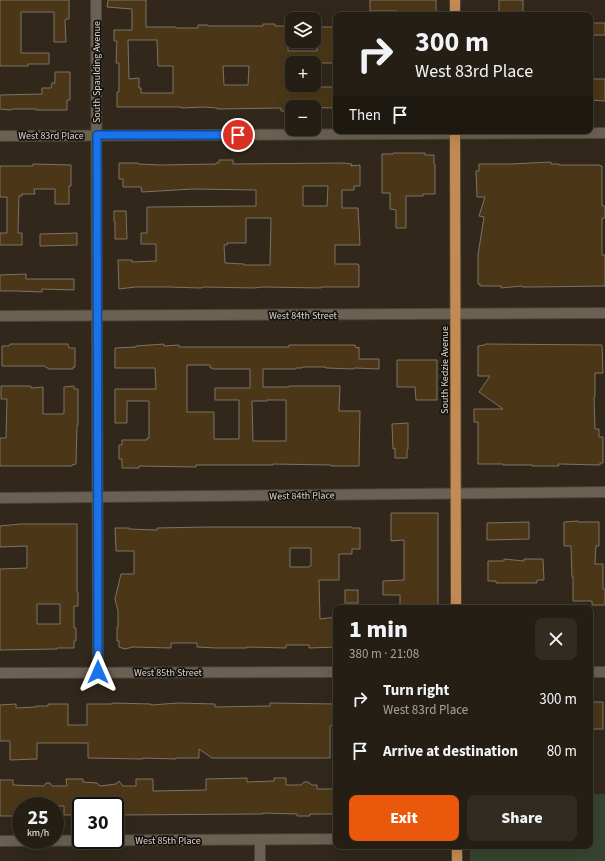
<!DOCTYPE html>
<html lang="en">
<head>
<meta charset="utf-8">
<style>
	body { margin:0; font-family:"Source Sans 3",sans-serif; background:#312b22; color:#f1f3f6; height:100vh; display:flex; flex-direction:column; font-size:15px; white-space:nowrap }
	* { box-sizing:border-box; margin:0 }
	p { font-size:13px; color:#a3a2a0 }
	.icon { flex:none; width:22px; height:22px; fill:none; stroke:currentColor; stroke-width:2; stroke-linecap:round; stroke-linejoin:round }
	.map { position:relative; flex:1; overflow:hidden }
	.side { position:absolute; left:333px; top:605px; width:260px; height:244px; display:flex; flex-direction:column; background:#251e14; border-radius:8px; box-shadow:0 4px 16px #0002,0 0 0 1px #423c34 }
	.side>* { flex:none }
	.guide { position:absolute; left:333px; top:12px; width:260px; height:122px; border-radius:8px; box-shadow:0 4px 16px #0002,0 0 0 1px #423c34; background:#251e14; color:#f1f3f6; overflow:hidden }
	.tools { position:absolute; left:285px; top:12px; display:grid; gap:8px }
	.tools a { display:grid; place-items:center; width:36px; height:36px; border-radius:8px; background:#251e14; box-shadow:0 4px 16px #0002,0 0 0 1px #423c34; font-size:20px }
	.speed { position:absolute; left:12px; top:797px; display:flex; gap:8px; font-size:20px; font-weight:700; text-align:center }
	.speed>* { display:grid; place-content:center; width:52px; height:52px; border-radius:50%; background:#251e14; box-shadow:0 4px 16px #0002,0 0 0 1px #423c34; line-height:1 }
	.speed small { font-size:10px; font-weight:400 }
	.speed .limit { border:2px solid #111; border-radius:6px; background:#fff; color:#111 }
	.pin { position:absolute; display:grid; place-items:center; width:34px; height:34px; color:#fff; margin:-17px; border:2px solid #fff; border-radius:50%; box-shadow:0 1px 4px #0007 }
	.me { position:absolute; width:44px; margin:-22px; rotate:0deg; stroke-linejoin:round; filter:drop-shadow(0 0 3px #0008) }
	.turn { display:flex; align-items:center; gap:14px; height:84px; padding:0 16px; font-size:18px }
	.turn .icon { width:52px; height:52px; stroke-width:2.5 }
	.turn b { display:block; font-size:28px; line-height:34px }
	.then { display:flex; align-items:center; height:38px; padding:0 16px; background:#0003; gap:8px; font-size:15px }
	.round { display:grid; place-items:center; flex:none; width:42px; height:42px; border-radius:8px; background:#312b22 }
	.head { display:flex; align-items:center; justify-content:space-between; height:68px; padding:0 16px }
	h1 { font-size:24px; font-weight:800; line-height:30px }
	.button { display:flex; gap:8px; margin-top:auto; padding:8px 16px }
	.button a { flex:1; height:46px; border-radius:8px; background:#ea580c; color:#fff; font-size:16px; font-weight:800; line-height:46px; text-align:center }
	.button a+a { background:#312b22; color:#f1f3f6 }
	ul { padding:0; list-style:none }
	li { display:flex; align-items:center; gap:12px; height:52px; padding:0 16px }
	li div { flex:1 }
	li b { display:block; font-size:15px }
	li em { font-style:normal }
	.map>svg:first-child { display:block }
</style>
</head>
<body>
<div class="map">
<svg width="605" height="861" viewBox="0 0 605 861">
	<rect width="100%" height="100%" fill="#31281b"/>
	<path fill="#36452e" d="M590,794H605V861H470V846H590Z"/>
	<g fill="#4b3718" stroke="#7d7263" fill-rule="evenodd">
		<path d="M0,0H69V19H66L65,20L66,42H54V12H21V53H49V64H28V66H0Z"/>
		<path d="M108,0H146V27H176V28H198V25H208V26H263V24H275V26H288V51H317V27H336V39H333V63H291L292,85H316V87H336V108L292,107V110H291V111H281V108L217,109V108L204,107L181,108V107H117V92H119V63H116L117,41H114V30H132V9L107,7ZM128,40H157L158,66H173V93H141V88H139V78L129,79ZM223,66H249L248,85H224Z"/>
		<path d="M370,0H436V15H397V11H370Z"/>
		<rect x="499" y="0" width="24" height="15"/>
		<rect x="590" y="23" width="15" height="12"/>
		<path d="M55,72H70V100H67V110H36V109H12L10,110L0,109V95L42,94V88H51L52,83H55Z"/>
		<path d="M590,79H605V101L590,100Z"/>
		<path d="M393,153H425V155H434V164H435V194H423V196H406V228H396V210L390,209V193H382V154H393Z"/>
		<path d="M219,160H233V164L344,163L352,164L351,166L360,165V186H354V190H342V208H358L360,245H335V264H358V265H359V287H321V288L263,287L254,288L204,287L201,288L169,287H135L119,289L118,260H132V262L156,261V244H141V233H147V207L256,206V190L193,189L142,192L141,187H123V179H119V163H138V164L161,165L216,164V163H219ZM303,186H328L327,206H303ZM246,218H271L270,265H244V264L225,263L224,245H227V243H246Z"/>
		<path d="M551,162V164H559V165H600V166H602V206H605V218H602V255H605V286L532,287H522V286L501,288V286H480V284H478V255L484,217L479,216L485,197H477L476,171H479V164H511Z"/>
		<path d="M33,164L71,165V186H69V204H55V189H34L35,194H22V196H19L18,233H22V245H0V233H7V197H0V166H33Z"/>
		<path d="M114,211H126L127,239H115V222H114Z"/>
		<path d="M77,233V245L40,246V234Z"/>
		<path d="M26,274V279H74V290L42,289V292L17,291H0V275Z"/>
		<path d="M10,344H68L69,348H75V367H73V369H49L44,366H2V346H9Z"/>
		<path d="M164,344V346L179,345V347H289V345H355L356,348L359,347V359H379V369L354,368V369L326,368V367H302V368H296V369H263V387H289V386H340L339,411H360L359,466H331V465L273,464V465H196V467L139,466V468H122V459H119V445H122V440H147V438H149V401H127V423H115V389H156L155,368H115V348L136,347V346ZM187,365H210V368H213V369H250V388H215V400H239V439H214V412H187ZM267,400H286V441H253L252,401H267Z"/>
		<path d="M485,344L602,345L603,373H595V397H594L595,429H599V437H603V463H600V465L560,464H558L559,466H532V465H503V464H478V422H474V409H503L479,392L490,376H478V346L485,345Z"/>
		<path d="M397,360H437V400H416L415,387H397Z"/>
		<path d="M1,386H31V388L43,387V414H63V413H64V387L74,386V389H78V425H77L76,464L72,465V466H0V438H6L7,399H1Z"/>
		<path d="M408,423V449H407V458H395V448L393,449L392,424Z"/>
		<path d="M391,513H438V608H400V595H383V581L404,580V540L391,541Z"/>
		<path d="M578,521V522H599V546H596L595,564H603V589H605V605H592V601H573V577H572L571,546H564V522Z"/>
		<path d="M529,522V539L487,540V523Z"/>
		<path d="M21,524H77V592H78V606H74V628H76V641H74V648H57V649L0,650V569L27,568V546L0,547V526ZM37,604H60V624H37Z"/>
		<path d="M206,527H352V528H360V549H352V554H339V580H319L320,619L336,617V647L309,648V645H286V648L247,647V648H216L197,647V643H171V648L133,647L125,649L119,647V641H117V627H118V611L115,599L121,574H134V551H116L115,528H129V529L157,530V528ZM290,548H311V566H309V567H290Z"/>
		<path d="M504,559L524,561V559H543L544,580H537V583H496V581H488V561H504Z"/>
		<rect x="345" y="590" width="13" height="13"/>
		<rect x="590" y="702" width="13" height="27"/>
		<path d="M112,703L151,704V705L178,703L215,704V707L270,706V703L336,704V725L330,726V758H212L199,749V758H176V759L143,758V759L88,758V743H37V759L10,760V741H0V705L16,704V708L36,707V706H48V704H68V725H87V704H112Z"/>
		<path d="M247,778V782L274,781V778H286V785H301L304,782H308L312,785H317V789H336V813H332V814H310V816H297V814L263,813V814L115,815V806H81V813H78V815H64V806H21V816H0V780H13V785L44,786L46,783H50L52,786H67L66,779H83V782L97,783L100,786L116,784L119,781L123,786H136V779H153V791L206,790V779Z"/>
	</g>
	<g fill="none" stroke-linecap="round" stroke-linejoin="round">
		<defs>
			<g id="minor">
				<path d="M96,0L98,672"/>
				<path d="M0,136L605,133"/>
				<path d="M0,316L605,313"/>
				<path d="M0,498C202,497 403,493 605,492"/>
				<path d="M590,672H605"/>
				<path d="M0,673L336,672"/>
				<path d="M260,840V861"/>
				<path d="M0,841L336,839"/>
			</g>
			<g id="major">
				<path d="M455,0V15"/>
				<path d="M455,131L456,608"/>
				<path d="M457,846V861"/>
			</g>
		</defs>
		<use href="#minor" stroke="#4b4439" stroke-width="12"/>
		<use href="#major" stroke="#4b4439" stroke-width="12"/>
		<use href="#minor" stroke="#6b6152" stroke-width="10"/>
		<use href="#major" stroke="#c48a54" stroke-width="10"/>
	</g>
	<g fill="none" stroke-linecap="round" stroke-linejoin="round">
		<defs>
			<path id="route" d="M98,672L97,135H238"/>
		</defs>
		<use href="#route" stroke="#114b97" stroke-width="10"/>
		<use href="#route" stroke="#1a73e8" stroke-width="7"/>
	</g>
	<g text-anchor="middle" stroke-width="3.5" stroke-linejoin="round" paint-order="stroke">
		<g font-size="10" fill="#dad4cc" stroke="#15110c">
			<text transform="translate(96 72) rotate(-90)" y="4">South Spaulding Avenue</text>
			<text x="51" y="139">West 83rd Place</text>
			<text x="303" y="319">West 84th Street</text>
			<text transform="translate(444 370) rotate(-90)" y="4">South Kedzie Avenue</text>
			<text transform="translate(302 495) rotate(-1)" y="4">West 84th Place</text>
			<text x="168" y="676">West 85th Street</text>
			<text x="168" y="844">West 85th Place</text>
		</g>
	</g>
</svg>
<div class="tools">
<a><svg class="icon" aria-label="layers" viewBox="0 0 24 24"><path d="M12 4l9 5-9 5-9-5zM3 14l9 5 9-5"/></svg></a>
<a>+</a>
<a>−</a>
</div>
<div class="speed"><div>25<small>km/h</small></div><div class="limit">30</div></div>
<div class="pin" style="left:238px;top:135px;background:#d93025"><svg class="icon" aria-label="arrive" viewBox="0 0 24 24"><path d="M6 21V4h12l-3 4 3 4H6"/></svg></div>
<svg class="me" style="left:98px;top:672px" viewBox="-20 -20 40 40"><path d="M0-17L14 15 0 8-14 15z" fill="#1a73e8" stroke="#fff" stroke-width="4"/></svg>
<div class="guide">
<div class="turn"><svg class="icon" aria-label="right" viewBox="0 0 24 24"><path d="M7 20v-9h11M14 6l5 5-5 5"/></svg><div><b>300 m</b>West 83rd Place</div></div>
<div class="then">Then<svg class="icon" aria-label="arrive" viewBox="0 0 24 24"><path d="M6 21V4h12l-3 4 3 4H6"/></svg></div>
</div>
<section class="side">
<div class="head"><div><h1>1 min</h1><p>380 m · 21:08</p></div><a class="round"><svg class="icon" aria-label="close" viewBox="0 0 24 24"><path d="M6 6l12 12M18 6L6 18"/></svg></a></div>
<ul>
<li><svg class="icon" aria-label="right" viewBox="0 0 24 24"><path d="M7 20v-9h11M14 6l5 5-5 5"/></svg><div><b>Turn right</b><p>West 83rd Place</p></div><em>300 m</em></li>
<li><svg class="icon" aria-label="arrive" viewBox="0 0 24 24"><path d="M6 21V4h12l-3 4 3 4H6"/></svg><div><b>Arrive at destination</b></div><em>80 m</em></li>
</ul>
<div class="button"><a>Exit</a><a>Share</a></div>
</section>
</div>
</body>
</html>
